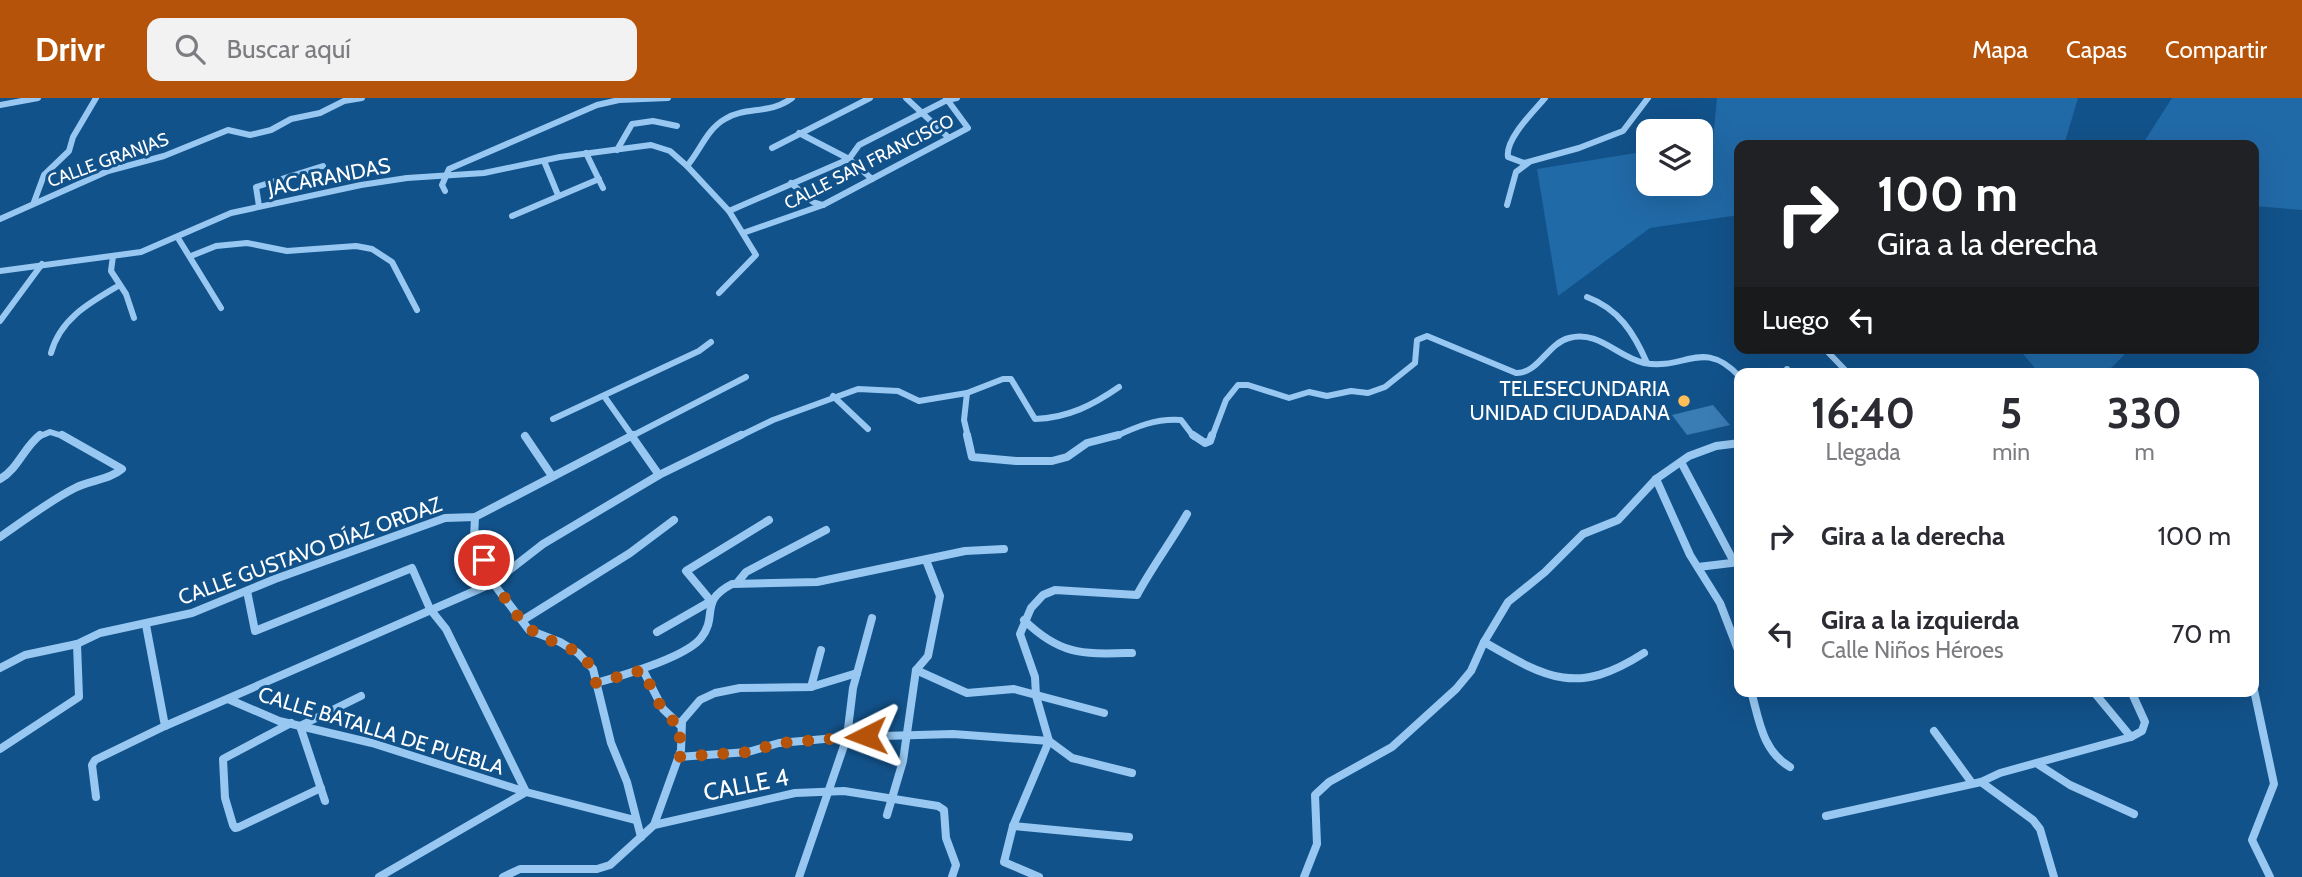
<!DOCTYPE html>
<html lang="es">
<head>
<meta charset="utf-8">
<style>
	body { margin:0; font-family:Cabin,sans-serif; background:#f2f2f3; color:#2b2b33; height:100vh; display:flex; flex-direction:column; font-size:26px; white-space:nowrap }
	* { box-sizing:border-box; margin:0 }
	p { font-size:23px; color:#7c7c81 }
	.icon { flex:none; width:38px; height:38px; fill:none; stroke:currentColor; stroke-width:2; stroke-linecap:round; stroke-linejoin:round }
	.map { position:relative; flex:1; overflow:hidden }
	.side { position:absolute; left:1734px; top:270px; width:525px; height:329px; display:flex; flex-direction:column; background:#fff; border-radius:14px; box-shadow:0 7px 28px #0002 }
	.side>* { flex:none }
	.top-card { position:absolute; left:1734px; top:42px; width:525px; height:214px; border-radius:14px; box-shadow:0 7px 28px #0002; background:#202124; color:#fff; overflow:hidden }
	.tools { position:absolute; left:1636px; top:21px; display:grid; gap:14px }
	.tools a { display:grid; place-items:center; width:77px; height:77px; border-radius:14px; background:#fff; box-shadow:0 7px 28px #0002; font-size:35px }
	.pin { position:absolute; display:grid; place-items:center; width:60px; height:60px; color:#fff; margin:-30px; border:4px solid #fff; border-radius:50%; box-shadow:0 2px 7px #0007 }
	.me { position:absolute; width:77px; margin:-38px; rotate:267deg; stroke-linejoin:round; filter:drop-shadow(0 0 5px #0008) }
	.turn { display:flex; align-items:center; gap:24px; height:147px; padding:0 28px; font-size:32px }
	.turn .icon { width:91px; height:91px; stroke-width:2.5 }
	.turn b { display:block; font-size:49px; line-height:60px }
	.then { display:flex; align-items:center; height:66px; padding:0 28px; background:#0003; gap:14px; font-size:26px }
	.eta { display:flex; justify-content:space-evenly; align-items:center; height:119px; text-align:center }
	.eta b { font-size:42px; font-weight:700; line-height:49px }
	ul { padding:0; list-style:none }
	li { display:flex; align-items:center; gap:21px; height:98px; padding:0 28px }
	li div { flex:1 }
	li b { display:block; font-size:26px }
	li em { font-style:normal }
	header { display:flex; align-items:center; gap:42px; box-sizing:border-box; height:98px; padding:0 35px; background:#b45309; color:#fff }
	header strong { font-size:33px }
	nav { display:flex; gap:38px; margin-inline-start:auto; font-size:24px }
	.search { width:490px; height:63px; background:#f2f2f3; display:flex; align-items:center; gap:18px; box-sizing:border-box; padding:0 24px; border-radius:14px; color:#7c7c81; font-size:26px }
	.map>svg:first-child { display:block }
</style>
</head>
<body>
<header>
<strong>Drivr</strong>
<div class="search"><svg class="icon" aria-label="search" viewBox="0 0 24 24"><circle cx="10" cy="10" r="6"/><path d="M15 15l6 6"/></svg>Buscar aquí</div>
<nav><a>Mapa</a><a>Capas</a><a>Compartir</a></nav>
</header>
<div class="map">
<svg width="2302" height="779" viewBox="0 0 2302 779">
	<rect width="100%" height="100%" fill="#12528a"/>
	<g fill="#216aa8">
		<path d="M1717,0H2078L2064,47H1740L1739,117L1650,130L1558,198L1537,71L1648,53V86H1701V45L1713,42Z"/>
		<path d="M2172,0H2302V112L2254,108V47H2142Z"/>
		<path d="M2018,250H2120L2124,257L2106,275H2039Z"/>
	</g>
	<path fill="#3a7cb4" d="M1713,307L1730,327L1687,337L1672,317Z"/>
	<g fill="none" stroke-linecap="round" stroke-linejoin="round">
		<g stroke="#98c8f1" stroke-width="6">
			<path d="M906,0L949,40"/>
			<path d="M1545,0C1534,13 1505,41 1508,59L1524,65L1579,50L1623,33L1648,0"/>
			<path d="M0,7L38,0"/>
			<path d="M799,35L849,61L872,81"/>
			<path d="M772,50L870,0"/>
			<path d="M617,52L632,26L653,23L677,28"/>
			<path d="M586,55L603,90"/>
			<path d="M544,63L558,97"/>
			<path d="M687,68C700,53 707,31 725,21C746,8 769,17 792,0"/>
			<path d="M791,85L813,104L823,107"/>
			<path d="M445,93L442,87L449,71L597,7L619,2L668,0"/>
			<path d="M34,104L44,77L69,53L73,39L96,0"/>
			<path d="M1507,107L1516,74L1528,65"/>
			<path d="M259,108L256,89L323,68"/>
			<path d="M729,113L849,61L859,47L947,2L957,0"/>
			<path d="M512,118L599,81"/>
			<path d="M0,121L108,73L164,58L228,32L250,37L271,32L291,21L320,15L344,3L362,0"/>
			<path d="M743,135L823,107L968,30L946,0"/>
			<path d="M178,140L221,210"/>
			<path d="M113,158L111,173L126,196L134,220"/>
			<path d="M191,158L216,148L247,145L287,153L356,148L372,151L392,164L417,212"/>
			<path d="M0,173L141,154L231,115L361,87L407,80L484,75L560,59L651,47L670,53L687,68L729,113L756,157L719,195"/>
			<path d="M1587,199C1619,211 1634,235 1647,265"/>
			<path d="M0,223L42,166"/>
			<path d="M1824,250L1848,275"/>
			<path d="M51,255C60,221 89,205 118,188"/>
			<path d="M1787,271V275"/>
			<path d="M967,295L964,322L968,339"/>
			<path d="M604,298L633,339"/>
			<path d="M833,298L868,331"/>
			<path d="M553,321L699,253L711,244"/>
			<path d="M38,339L50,334L66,339"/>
			<path d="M630,339L746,279"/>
			<path d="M738,339L773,322L858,291L898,293L919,303L967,295L1003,281H1011L1035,321C1068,320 1093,307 1119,289"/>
			<path d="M1114,339C1136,329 1156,320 1181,322L1194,339"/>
			<path d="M1212,339L1226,302L1238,287H1248L1289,300L1309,294L1327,298L1351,293L1368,295L1385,289L1415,265L1417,242L1427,238L1516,275C1538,276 1548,245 1569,240C1599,232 1617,259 1644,265C1685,273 1703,239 1740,279"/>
		</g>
		<g stroke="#98c8f1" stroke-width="8">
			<path d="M631,337L659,377"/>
			<path d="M967,337L972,359L1016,363H1052L1067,359L1087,345L1118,337"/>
			<path d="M1193,337L1205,345L1210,343L1212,337"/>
			<path d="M525,338L552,378"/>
			<path d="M1681,364L1734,464"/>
			<path d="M0,381C18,371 24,349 40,337"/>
			<path d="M1656,381L1690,457L1720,505L1740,557"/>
			<path d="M475,419L474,440L493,485L529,532L560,544L578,555L593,571L611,645L627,684L641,739"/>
			<path d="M0,439C25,422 49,403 75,390C91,382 109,382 122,371L62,337"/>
			<path d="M1698,469L1740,464"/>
			<path d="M737,485L746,474L826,432"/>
			<path d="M247,493L255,533L412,470L430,511L446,531L526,694L635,722"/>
			<path d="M523,522L630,455L674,422"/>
			<path d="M1024,522C1061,558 1083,556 1132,555"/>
			<path d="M146,527L165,628"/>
			<path d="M657,534L711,503L686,473L769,422"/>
			<path d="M1484,544C1548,581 1577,598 1644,555"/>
			<path d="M0,570L25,557L77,546L100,535L192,515L275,481L445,420L475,419L633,337"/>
			<path d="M643,572L663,611L681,628"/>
			<path d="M916,572L967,595L1014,591L1104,615"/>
			<path d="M596,585C621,578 686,559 701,540C719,517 698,504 732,486L817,484L965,453L1004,451"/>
			<path d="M811,589L821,552"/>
			<path d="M2254,592L2274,686L2252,742L2270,779"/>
			<path d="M1751,593C1759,621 1762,653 1790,669"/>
			<path d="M2093,593L2131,639"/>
			<path d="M228,601L279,623L372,645L526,694"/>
			<path d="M291,625L223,661L225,700L233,727L235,730L239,729L321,690"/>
			<path d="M1934,633L1972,685"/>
			<path d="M0,651L79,599L77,546"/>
			<path d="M678,659L748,654L779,645L847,639L953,636L1049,643L1072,660L1132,675"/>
			<path d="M2039,667L2070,687L2134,716"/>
			<path d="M1981,684L2033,722L2040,731L2054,779"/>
			<path d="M96,699L92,667L95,662L165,628L493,485L543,446L659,377L741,337"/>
			<path d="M325,703L300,628L361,598"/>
			<path d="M887,717L903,663L916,572L928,558L940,498L926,462"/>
			<path d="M1826,718L1981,684L2000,675L2131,639L2142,633L2145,624L2131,593"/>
			<path d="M654,727L681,652L682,623L700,602L715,595L740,590L811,589L857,575"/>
			<path d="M1013,728L1129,739"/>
			<path d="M379,779L526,694"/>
			<path d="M503,779L520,771H597L610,767L654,727L795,695L844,693L938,708L944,712L946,740L956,767L952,779"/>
			<path d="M799,779L847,639L853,590L872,520"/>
			<path d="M1039,779L1004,764L1013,728L1049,643L1036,598L1035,579L1020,536L1031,510L1043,497L1055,492L1137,497C1152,469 1171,444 1187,416"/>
			<path d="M1304,779L1317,746L1315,697L1329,684L1392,649L1456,591L1471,573L1484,544L1508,504L1545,474L1583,436L1618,422L1656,381L1689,358L1716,348L1740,345"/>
		</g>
	</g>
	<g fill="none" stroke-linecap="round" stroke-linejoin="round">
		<path stroke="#b45309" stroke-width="12" stroke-dasharray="0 21.6" d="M484,462C491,480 517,523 533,533C559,551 588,546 596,585L643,572C653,592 661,618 681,628L678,659L748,654L779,645L866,638"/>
	</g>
	<circle fill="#ffbf58" stroke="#12528a" stroke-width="2.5" cx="1684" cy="303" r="7"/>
	<g text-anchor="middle" stroke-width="6" stroke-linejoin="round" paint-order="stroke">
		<g font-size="18" fill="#fff" stroke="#12528a">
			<text transform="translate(108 62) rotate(-20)" y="6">CALLE GRANJAS</text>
			<text transform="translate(869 64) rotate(-27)" y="6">CALLE SAN FRANCISCO</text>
		</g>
		<g font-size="21" fill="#fff" stroke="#12528a">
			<text transform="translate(329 79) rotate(-11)" y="7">JACARANDAS</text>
			<text transform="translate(310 453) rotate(-20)" y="7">CALLE GUSTAVO DÍAZ ORDAZ</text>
			<text transform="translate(381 633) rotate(17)" y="7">CALLE BATALLA DE PUEBLA</text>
		</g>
		<g font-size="21" fill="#fff" stroke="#12528a" text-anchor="end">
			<text x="1670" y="298">TELESECUNDARIA<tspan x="1670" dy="24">UNIDAD CIUDADANA</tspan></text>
		</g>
		<g font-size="24" fill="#fff" stroke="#12528a">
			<text transform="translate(746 687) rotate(-11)" y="8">CALLE 4</text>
		</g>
	</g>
</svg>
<div class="tools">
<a><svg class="icon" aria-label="layers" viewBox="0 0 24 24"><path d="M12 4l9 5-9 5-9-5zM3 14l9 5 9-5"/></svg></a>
</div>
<div class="pin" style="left:484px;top:462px;background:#d93025"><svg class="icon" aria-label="arrive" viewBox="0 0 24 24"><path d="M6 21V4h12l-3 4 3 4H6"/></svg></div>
<svg class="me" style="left:866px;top:638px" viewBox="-20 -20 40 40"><path d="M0-17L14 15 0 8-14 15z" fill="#b45309" stroke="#fff" stroke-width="4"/></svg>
<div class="top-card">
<div class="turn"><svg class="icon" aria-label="right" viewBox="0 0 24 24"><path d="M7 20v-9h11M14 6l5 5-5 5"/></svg><div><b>100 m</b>Gira a la derecha</div></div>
<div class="then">Luego<svg class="icon" aria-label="left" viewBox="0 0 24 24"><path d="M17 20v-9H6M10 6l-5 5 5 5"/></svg></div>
</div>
<section class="side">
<div class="eta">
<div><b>16:40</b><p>Llegada</p></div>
<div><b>5</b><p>min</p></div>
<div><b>330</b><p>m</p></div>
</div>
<ul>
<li><svg class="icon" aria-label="right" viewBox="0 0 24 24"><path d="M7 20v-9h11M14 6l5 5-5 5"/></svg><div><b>Gira a la derecha</b></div><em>100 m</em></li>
<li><svg class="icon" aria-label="left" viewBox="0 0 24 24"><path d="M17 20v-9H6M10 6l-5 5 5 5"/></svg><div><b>Gira a la izquierda</b><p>Calle Niños Héroes</p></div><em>70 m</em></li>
</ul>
</section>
</div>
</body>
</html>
